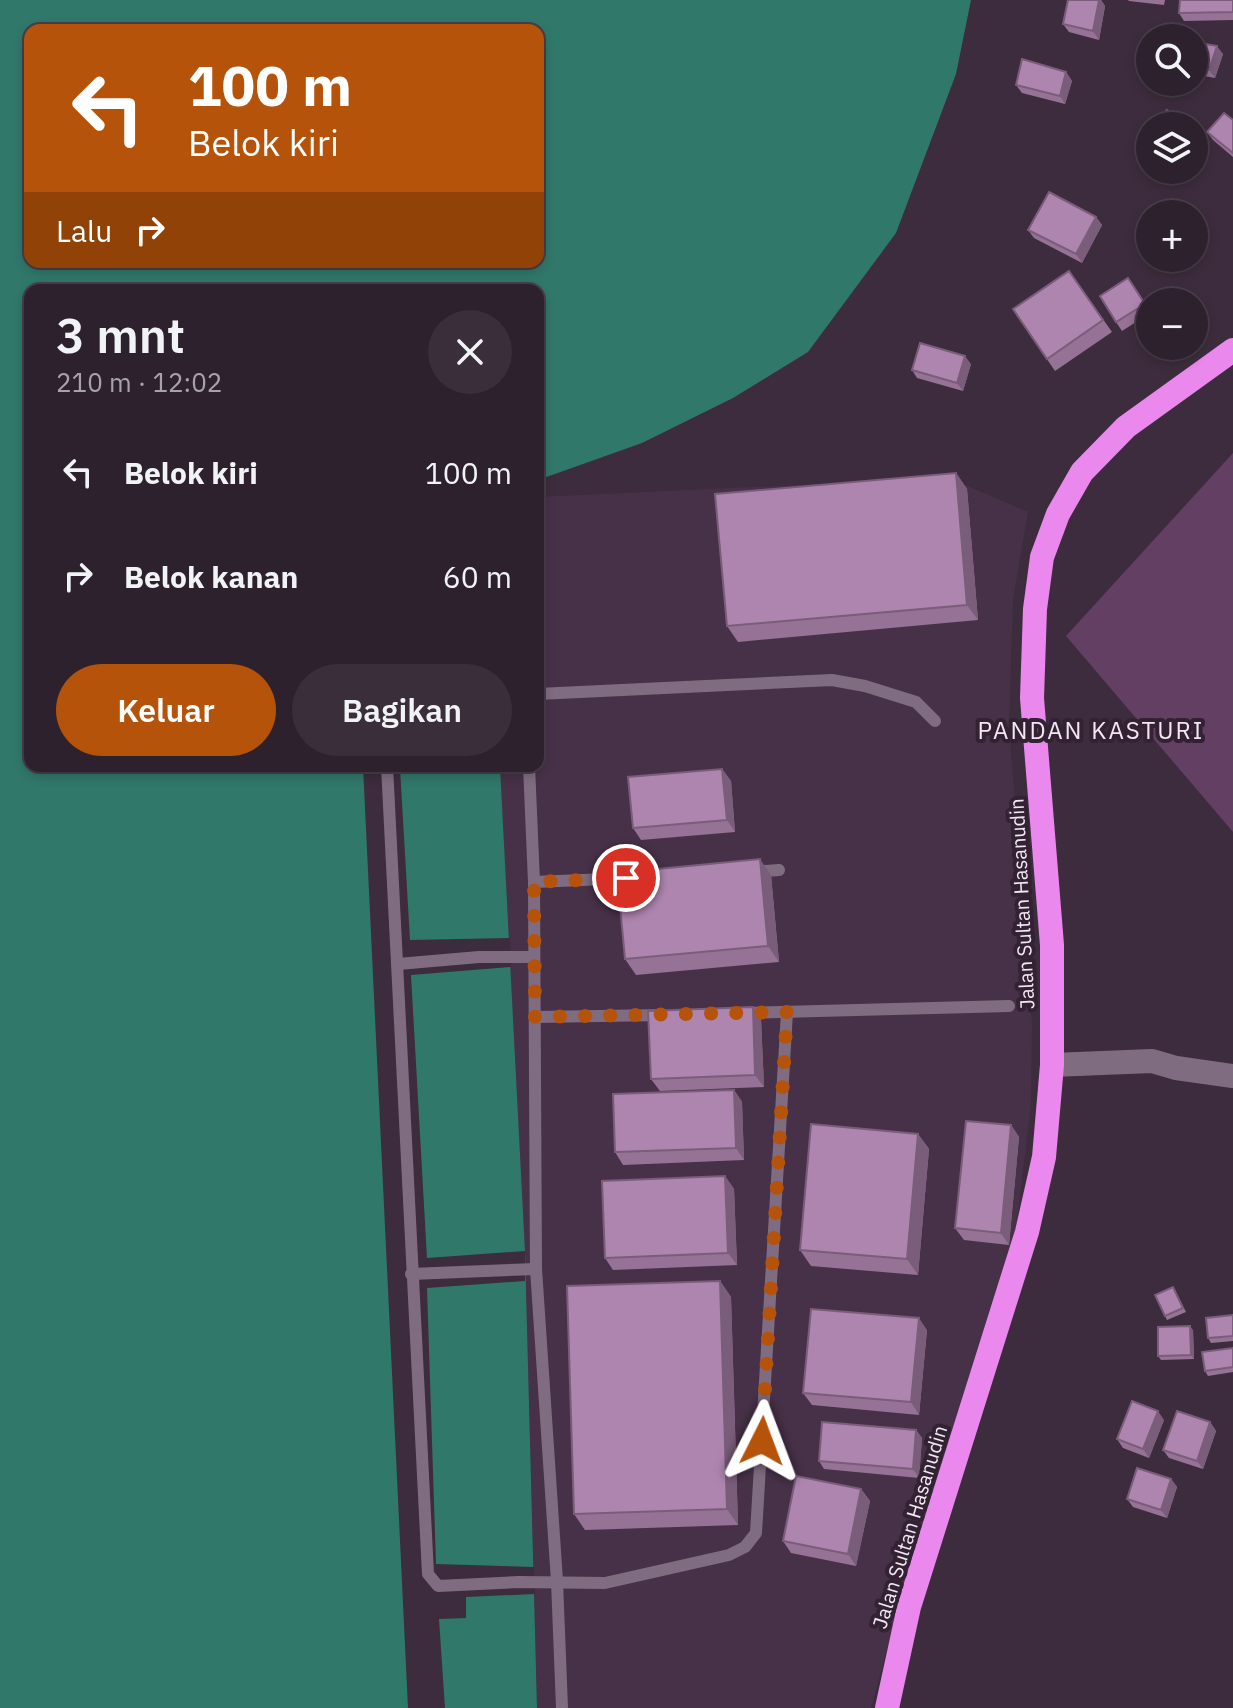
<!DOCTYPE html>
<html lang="id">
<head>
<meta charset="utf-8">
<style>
	body { margin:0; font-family:"IBM Plex Sans",sans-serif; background:#3a2e3a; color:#f1f3f6; height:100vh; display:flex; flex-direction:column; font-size:30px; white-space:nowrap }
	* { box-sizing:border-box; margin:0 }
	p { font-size:26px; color:#a7a3aa }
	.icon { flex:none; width:44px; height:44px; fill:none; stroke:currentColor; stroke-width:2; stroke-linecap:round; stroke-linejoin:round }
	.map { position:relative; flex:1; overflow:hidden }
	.sheet { position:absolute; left:24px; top:284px; width:520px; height:488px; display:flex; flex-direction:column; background:#2e212e; border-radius:16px; box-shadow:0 4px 12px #0003,0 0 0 2px #493e4a }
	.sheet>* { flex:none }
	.guide { position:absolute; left:24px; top:24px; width:520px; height:244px; border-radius:16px; box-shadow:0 4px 12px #0003,0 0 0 2px #493e4a; background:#b45309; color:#fff; overflow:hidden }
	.fabs { position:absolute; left:1136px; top:24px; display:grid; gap:16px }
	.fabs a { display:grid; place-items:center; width:72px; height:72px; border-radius:50%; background:#2e212e; box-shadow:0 4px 12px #0003,0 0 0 2px #493e4a; font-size:40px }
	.pin { position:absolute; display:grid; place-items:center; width:68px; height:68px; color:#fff; margin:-34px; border:4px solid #fff; border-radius:50%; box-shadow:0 2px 8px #0007 }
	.me { position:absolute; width:88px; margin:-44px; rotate:3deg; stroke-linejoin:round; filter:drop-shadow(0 0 6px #0008) }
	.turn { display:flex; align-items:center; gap:28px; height:168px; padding:0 32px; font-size:36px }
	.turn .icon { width:104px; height:104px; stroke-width:2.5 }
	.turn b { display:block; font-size:56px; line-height:68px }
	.then { display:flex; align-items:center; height:76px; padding:0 32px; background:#0003; gap:16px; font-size:30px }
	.round { display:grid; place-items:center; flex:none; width:84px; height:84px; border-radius:42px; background:#3a2e3a }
	.headline { display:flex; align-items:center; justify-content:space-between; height:136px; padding:0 32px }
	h1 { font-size:48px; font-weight:600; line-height:60px }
	.cta { display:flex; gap:16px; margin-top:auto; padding:16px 32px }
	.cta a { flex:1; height:92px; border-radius:48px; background:#b45309; color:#fff; font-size:32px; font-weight:600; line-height:92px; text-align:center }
	.cta a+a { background:#3a2e3a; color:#f1f3f6 }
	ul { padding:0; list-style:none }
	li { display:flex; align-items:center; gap:24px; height:104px; padding:0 32px }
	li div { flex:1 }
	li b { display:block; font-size:30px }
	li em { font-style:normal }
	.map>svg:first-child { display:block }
</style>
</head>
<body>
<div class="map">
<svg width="1233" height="1708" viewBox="0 0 1233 1708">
	<rect width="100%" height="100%" fill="#3d2c3d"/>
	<path fill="#473148" d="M949,478L1028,512L1013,599L1009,725L1032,1022L1031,1104L1014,1246L898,1610L871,1708H537L525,1251L500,766H538V497Z"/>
	<path fill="#623f63" d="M1233,453V832L1066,636Z"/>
	<path fill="#30786a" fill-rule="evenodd" d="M0,0H971L956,74L896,233L808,352L733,398L642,443L538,480V290H30V766H500L525,1251L537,1708H0ZM30,30H538V262H30Z"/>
	<path fill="#3d2c3d" d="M363,766H426L400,768L410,940L510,938L511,967L411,975L427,1258L525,1251V1281L427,1288L436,1564L534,1567L535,1594L466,1597V1618L439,1619L445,1708H408Z"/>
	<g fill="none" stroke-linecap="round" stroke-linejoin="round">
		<g stroke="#806c80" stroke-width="12">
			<path d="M538,694L832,680L865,686L916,702L935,721"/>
			<path d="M387,766L428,1574L438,1586L519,1582L605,1583L729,1555L745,1547L756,1533L787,1012"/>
			<path d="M529,766L534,882L536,1269L557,1581L562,1708"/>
			<path d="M753,872L779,870"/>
			<path d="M534,882L631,878"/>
			<path d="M398,964L479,957H534"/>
			<path d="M742,1013L1009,1006"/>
			<path d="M535,1017L664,1015"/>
			<path d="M411,1274L536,1269"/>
		</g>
		<path stroke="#806c80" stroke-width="24" d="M1052,1065L1152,1061L1176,1068L1233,1076"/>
		<path stroke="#ea88ed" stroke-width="24" d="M887,1708L909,1607L1027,1232L1044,1157L1052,1065V945L1032,698L1035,609L1042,557L1058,514L1082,472L1126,427L1233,350"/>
	</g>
	<g fill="#967296">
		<path d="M1068,0H1101L1105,6L1099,40L1069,32L1063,24Z"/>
		<path d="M1128,0H1165L1164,5L1129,1Z"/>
		<path d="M1233,0V20L1184,21L1179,13Z"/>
		<path d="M1194,42L1223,54L1215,78L1194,74Z"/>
		<path d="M1066,72L1072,81L1065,104L1022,93L1016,85Z"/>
		<path d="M1233,120V157L1213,140L1207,132Z"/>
		<path d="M1096,217L1102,225L1082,263L1034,238L1028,230Z"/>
		<path d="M1069,271L1112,332L1055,371L1013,309Z"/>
		<path d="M1128,278L1150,313L1122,331L1116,322Z"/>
		<path d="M971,364L963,391L917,378L912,370Z"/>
		<path d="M956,473L967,489L978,620L738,642L727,626Z"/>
		<path d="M722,769L731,781L735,832L641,840L633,828Z"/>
		<path d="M771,875L779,962L636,975L625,959Z"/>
		<path d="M753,1007L761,1019L764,1087L660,1091L651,1079Z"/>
		<path d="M734,1090L742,1102L744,1160L623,1165L615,1152Z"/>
		<path d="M1011,1125L1019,1137L1009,1245L964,1240L955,1228Z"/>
		<path d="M918,1134L929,1149L918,1275L811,1266L800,1250Z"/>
		<path d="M725,1176L734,1189L737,1265L613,1270L605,1258Z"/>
		<path d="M720,1281L731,1297L738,1525L585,1530L574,1514Z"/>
		<path d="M1173,1287L1186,1312L1167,1320L1165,1316Z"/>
		<path d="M1233,1315V1341L1211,1343L1208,1338Z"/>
		<path d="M927,1330L919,1415L812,1405L803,1393Z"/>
		<path d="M1193,1330L1194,1359L1161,1360L1158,1356Z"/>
		<path d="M1233,1348V1372L1208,1376L1205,1371Z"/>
		<path d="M1164,1420L1149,1458L1123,1448L1117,1439Z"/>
		<path d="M1210,1422L1216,1431L1203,1469L1169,1458L1163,1450Z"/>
		<path d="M916,1430L922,1438L919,1478L824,1469L819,1461Z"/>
		<path d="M1171,1479L1177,1487L1167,1518L1133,1507L1127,1499Z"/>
		<path d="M861,1489L870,1501L856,1566L791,1553L783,1541Z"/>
	</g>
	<g fill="#7a5d7a">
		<path d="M1099,0H1101L1105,6L1099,40L1093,31Z"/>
		<path d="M1217,46L1223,54L1215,78L1209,70Z"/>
		<path d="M1066,72L1072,81L1065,104L1060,96Z"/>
		<path d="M1096,217L1102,225L1082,263L1076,254Z"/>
		<path d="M965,356L971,364L963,391L957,383Z"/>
		<path d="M956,473L967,489L978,620L967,605Z"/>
		<path d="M722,769L731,781L735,832L727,820Z"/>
		<path d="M760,859L771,875L779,962L768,946Z"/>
		<path d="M753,1007L761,1019L764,1087L755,1075Z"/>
		<path d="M734,1090L742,1102L744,1160L736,1148Z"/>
		<path d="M1011,1125L1019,1137L1009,1245L1001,1233Z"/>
		<path d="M918,1134L929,1149L918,1275L907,1259Z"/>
		<path d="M725,1176L734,1189L737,1265L728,1253Z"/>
		<path d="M720,1281L731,1297L738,1525L727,1509Z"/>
		<path d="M919,1318L927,1330L919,1415L911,1402Z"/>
		<path d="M1190,1326L1193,1330L1194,1359L1191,1355Z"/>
		<path d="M1158,1411L1164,1420L1149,1458L1143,1449Z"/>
		<path d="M1210,1422L1216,1431L1203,1469L1197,1461Z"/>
		<path d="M916,1430L922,1438L919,1478L913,1469Z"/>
		<path d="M1171,1479L1177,1487L1167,1518L1161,1510Z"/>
		<path d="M861,1489L870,1501L856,1566L848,1554Z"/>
	</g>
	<g fill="#ae85af" stroke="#7a5d7a" stroke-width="2">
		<path d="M1068,0H1099L1093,31L1063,24Z"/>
		<path d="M1180,0H1233V12L1179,13Z"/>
		<path d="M1194,42L1217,46L1209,70L1194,67Z"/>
		<path d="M1022,59L1066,72L1060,96L1016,85Z"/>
		<path d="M1167,110L1188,126H1155Z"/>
		<path d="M1224,113L1233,120V153L1207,132Z"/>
		<path d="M1049,192L1096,217L1076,254L1028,230Z"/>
		<path d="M1069,271L1103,320L1047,359L1013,309Z"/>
		<path d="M1128,278L1145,304L1116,322L1100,296Z"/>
		<path d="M920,343L965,356L957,383L912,370Z"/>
		<path d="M956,473L967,605L727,626L715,494Z"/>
		<path d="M722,769L727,820L633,828L628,777Z"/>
		<path d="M760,859L768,946L625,959L617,873Z"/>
		<path d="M753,1007L755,1075L651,1079L648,1011Z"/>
		<path d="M734,1090L736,1148L615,1152L613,1094Z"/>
		<path d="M966,1121L1011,1125L1001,1233L955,1228Z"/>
		<path d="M811,1124L918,1134L907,1259L800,1250Z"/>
		<path d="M725,1176L728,1253L605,1258L602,1181Z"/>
		<path d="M720,1281L727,1509L574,1514L567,1286Z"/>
		<path d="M1173,1287L1183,1308L1165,1316L1155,1295Z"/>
		<path d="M811,1309L919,1318L911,1402L803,1393Z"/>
		<path d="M1233,1315V1336L1208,1338L1206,1318Z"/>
		<path d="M1190,1326L1191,1355L1158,1356V1327Z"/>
		<path d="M1233,1348V1367L1205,1371L1202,1352Z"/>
		<path d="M1132,1401L1158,1411L1143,1449L1117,1439Z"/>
		<path d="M1177,1411L1210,1422L1197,1461L1163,1450Z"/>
		<path d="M822,1422L916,1430L913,1469L819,1461Z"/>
		<path d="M1137,1468L1171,1479L1161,1510L1127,1499Z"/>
		<path d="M796,1476L861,1489L848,1554L783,1541Z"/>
	</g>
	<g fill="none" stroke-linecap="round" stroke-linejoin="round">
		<path stroke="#b45309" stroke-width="14" stroke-dasharray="0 25.2" d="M626,878L534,882L535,1017L787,1012L762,1441"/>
	</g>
	<g text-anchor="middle" stroke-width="8" stroke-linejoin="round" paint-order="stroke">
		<g font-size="20" fill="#f2e7f2" stroke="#322233">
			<text transform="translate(1022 904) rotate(-93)" y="7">Jalan Sultan Hasanudin</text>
			<text transform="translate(910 1527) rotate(-73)" y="7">Jalan Sultan Hasanudin</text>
		</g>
		<g font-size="24" letter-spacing="2" fill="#f2e7f2" stroke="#322233">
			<text x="1091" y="739">PANDAN KASTURI</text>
		</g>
	</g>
</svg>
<div class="fabs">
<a><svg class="icon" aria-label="search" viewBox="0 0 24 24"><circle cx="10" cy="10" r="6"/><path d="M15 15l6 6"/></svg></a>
<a><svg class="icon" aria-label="layers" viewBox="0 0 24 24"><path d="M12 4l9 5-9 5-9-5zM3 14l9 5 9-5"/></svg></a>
<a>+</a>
<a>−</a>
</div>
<div class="pin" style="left:626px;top:878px;background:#d93025"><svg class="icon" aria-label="arrive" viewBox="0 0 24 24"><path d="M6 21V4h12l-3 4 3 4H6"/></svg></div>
<svg class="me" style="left:762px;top:1441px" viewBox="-20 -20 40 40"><path d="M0-17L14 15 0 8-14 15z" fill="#b45309" stroke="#fff" stroke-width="4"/></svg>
<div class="guide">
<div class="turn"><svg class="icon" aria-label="left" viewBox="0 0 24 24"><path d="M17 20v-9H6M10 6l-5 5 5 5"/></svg><div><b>100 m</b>Belok kiri</div></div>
<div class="then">Lalu<svg class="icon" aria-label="right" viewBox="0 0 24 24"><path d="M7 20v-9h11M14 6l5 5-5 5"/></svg></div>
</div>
<section class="sheet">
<div class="headline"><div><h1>3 mnt</h1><p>210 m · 12:02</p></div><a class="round"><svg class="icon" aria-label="close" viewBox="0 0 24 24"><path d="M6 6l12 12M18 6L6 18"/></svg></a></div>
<ul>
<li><svg class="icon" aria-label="left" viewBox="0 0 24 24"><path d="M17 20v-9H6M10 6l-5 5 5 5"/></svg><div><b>Belok kiri</b></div><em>100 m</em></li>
<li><svg class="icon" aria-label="right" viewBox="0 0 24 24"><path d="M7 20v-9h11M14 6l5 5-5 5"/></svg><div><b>Belok kanan</b></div><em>60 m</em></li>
</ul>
<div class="cta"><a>Keluar</a><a>Bagikan</a></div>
</section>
</div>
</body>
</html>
